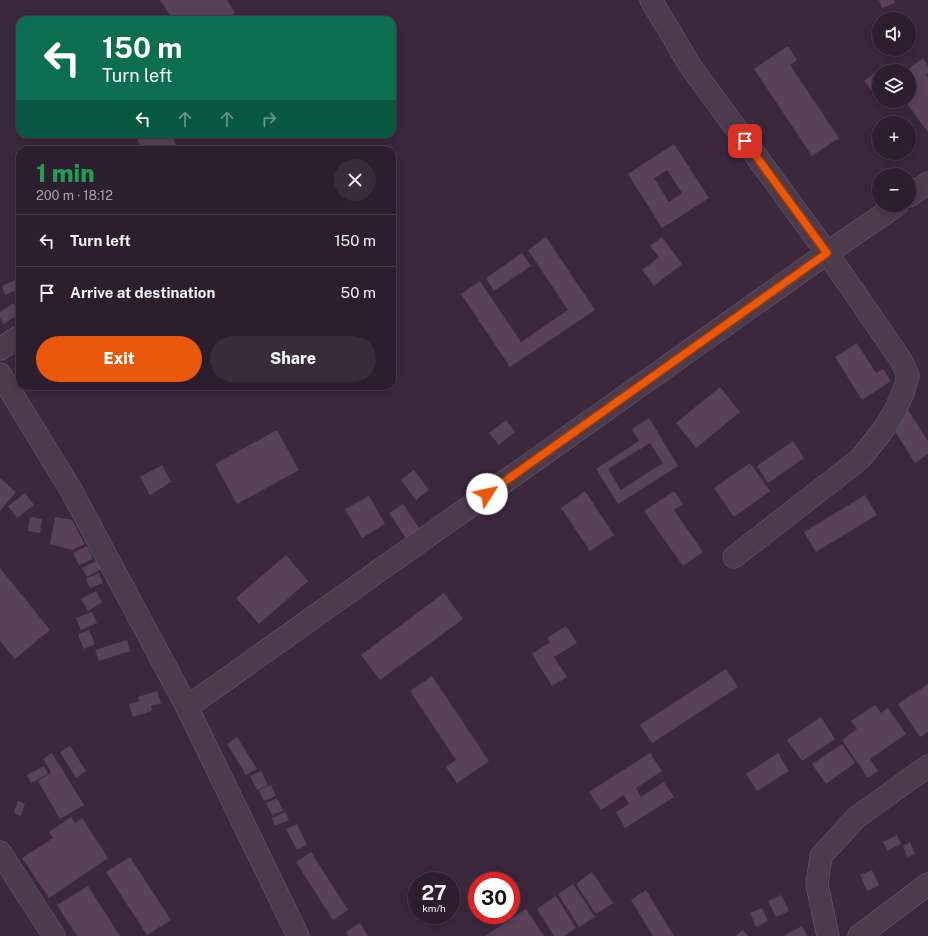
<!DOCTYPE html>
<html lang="en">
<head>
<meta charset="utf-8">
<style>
	body { margin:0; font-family:"Public Sans",sans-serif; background:#382b3a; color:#f1f3f6; height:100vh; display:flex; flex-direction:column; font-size:15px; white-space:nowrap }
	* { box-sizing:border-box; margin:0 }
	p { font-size:13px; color:#a6a2aa }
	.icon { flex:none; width:22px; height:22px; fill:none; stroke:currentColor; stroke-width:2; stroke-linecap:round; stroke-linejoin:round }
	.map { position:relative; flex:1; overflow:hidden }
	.sheet { position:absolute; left:16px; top:146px; width:380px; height:244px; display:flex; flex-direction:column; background:#2c1e2e; border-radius:12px; box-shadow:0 2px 10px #0003,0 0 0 1px #483c4a }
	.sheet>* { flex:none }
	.guide { position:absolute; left:16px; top:16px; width:380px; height:122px; border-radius:12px; box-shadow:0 2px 10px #0003,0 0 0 1px #483c4a; background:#0b6e4f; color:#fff; overflow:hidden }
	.fabs { position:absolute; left:872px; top:12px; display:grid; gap:8px }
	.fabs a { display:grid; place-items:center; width:44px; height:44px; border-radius:50%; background:#2c1e2e; box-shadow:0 2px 10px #0003,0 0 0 1px #483c4a; font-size:20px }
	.speed { position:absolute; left:408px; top:872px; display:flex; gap:8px; font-size:20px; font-weight:700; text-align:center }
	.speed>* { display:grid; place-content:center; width:52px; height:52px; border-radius:50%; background:#2c1e2e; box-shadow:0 2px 10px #0003,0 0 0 1px #483c4a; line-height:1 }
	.speed small { font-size:10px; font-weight:400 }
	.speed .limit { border:6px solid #d22; background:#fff; color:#111 }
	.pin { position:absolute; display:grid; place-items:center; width:34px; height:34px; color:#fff; margin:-17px; border-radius:8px; box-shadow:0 2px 6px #0006 }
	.me { position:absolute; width:44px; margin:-22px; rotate:55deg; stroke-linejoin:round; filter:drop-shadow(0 0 3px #0008) }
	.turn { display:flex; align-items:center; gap:14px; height:84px; padding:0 20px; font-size:18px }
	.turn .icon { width:52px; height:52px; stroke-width:2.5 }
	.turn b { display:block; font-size:28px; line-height:34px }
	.lanes { display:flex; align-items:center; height:38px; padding:0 20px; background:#0003; justify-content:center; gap:20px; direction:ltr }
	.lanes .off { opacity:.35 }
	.round { display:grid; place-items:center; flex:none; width:42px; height:42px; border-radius:21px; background:#382b3a }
	.overview { display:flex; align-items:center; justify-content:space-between; height:68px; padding:0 20px }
	h1 { font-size:24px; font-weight:800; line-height:30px; color:#1e9e55 }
	.button { display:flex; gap:8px; margin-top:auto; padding:8px 20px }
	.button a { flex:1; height:46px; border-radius:24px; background:#ea580c; color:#fff; font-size:16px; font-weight:800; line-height:46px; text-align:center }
	.button a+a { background:#382b3a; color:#f1f3f6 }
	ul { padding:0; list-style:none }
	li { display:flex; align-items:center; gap:12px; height:52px; padding:0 20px; border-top:1px solid #483c4a }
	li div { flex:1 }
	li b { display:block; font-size:15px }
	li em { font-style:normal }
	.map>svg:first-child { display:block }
</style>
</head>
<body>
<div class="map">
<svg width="928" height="936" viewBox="0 0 928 936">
	<rect width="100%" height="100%" fill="#3b283d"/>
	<g fill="#594259" fill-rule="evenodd">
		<path d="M160,0H227L235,13L224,20H173Z"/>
		<path d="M879,0H894L895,3L882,8Z"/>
		<path d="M788,46L797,60L790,65L839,138L812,156L754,69Z"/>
		<path d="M923,58L928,66V74L926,75L928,77V132L905,101H909V71H906Z"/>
		<path d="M885,65L890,71H879V87L873,92L864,81Z"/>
		<path d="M136,134H172L178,150H141Z"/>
		<path d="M674,144L709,198L662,228L628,174ZM667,170L682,193L669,202L654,178Z"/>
		<path d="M546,237L595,310L510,367L461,294L480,281L521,342L568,310L528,250Z"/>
		<path d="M662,237L682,264L654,286L642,270L659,257L650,246Z"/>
		<path d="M522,253L531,266L494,291L486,278Z"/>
		<path d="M15,280L19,289L5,295L2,286Z"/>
		<path d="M13,303L20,313L4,324L0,318V312Z"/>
		<path d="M857,343L876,373L883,369L891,381L862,400L835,357Z"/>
		<path d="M720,387L740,412L696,448L676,423Z"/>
		<path d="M908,410L928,441V454L915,463L889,422Z"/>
		<path d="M649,418L678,466L618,504L596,469L639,441L632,429ZM650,443L663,463L621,490L608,469Z"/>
		<path d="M506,420L515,432L499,445L489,433Z"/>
		<path d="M277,430L299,470L237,504L215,464Z"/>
		<path d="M793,441L804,458L768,483L757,466Z"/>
		<path d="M750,463L770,491L734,517L714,488Z"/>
		<path d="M162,465L171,482L150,495L140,477Z"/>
		<path d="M414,470L429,490L416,500L401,480Z"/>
		<path d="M0,478L16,492L0,511Z"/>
		<path d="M585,491L614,535L590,551L561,508Z"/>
		<path d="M674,491L683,504L674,510L703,552L683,566L644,511Z"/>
		<path d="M25,493L34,505L17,518L8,506Z"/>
		<path d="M865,495L877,515L816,552L804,532Z"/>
		<path d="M369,496L385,524L362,538L345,509Z"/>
		<path d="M403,504L423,534L409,543L389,513Z"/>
		<path d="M30,517L42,519L40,533L28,531Z"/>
		<path d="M55,517L72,520L85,544L72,550L50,544Z"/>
		<path d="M87,546L93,559L79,565L73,553Z"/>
		<path d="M286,555L308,581L259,624L236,598Z"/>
		<path d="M96,561L101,569L87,577L82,568Z"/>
		<path d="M0,568L50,630L15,659L0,641Z"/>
		<path d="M99,573L103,583L90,588L86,579Z"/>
		<path d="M96,591L102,602L88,611L81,599Z"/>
		<path d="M444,593L463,619L380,680L361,655Z"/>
		<path d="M92,612L97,623L81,630L76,618Z"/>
		<path d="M566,626L577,643L554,657L567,677L552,686L532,654L550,642L547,638Z"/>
		<path d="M89,630L95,644L84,649L78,635Z"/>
		<path d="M127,640L130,651L99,661L95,650Z"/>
		<path d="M726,669L738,687L652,743L640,725Z"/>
		<path d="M432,676L489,761L457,783L446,767L456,760L410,691Z"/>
		<path d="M928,684V732L920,737L898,704Z"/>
		<path d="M157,691L161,703L151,706L152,711L133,717L129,704L140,701L138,697Z"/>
		<path d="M875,705L881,713L888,708L906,734L870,759L878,771L868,778L842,740L857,729L851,721Z"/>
		<path d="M821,717L835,739L802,761L787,740Z"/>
		<path d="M237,737L257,769L246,775L227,744Z"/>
		<path d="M842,744L855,763L826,784L812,764Z"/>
		<path d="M70,746L86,771L76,778L60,752Z"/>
		<path d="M52,753L84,805L60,819L38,781L52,772H51L43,759Z"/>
		<path d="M650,753L662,771L636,788L641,797L664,782L674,797L625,828L616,812L629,804L624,795L601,810L589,792Z"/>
		<path d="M778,753L789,771L757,791L746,774Z"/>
		<path d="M44,766L48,774L31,783L27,775Z"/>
		<path d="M261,771L268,785L257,790L250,776Z"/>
		<path d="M271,785L276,796L264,801L259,790Z"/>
		<path d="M277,798L283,811L272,815L266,803Z"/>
		<path d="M18,801L25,804L21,816L14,813Z"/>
		<path d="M285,812L289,820L275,826L272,818Z"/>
		<path d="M71,817L75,823L82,818L108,858L49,898L22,858L53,838L49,832Z"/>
		<path d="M297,824L307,845L297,850L286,829Z"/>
		<path d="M897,835L901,844L887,851L883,842Z"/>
		<path d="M910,842L915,854L907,857L903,846Z"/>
		<path d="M311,852L348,910L333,920L296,862Z"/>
		<path d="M130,857L171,920L147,935L106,872Z"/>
		<path d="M872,870L879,885L867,891L860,875Z"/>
		<path d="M592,872L613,903L596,914L576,884Z"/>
		<path d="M573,884L595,917L579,927L558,894Z"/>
		<path d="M88,886L120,936H77L57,905Z"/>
		<path d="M646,890L674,936H653L631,900Z"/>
		<path d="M781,895L789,911L776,917L768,901Z"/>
		<path d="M556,896L576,928L564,936H554L537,909Z"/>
		<path d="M762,908L768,921L756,927L750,913Z"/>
		<path d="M526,909L544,936H485Z"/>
		<path d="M360,923L368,936H348L346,932Z"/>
		<path d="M802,926L807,936H785V935Z"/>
		<path d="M743,930L748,936H736Z"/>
	</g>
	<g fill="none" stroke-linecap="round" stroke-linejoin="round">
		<defs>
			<g id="minor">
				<path d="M651,0L691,67L827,253L901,360L908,376L903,393L895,411L884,429L860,459L734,557"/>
				<path d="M909,196L928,183"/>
				<path d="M0,349L20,336"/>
				<path d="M0,374L71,490L187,707L298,936"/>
				<path d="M187,707L827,253L897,205"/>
				<path d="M0,852L54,936"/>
				<path d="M828,936L817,885L821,856L857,817L928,766"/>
				<path d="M859,936L928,884"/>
			</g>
		</defs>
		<use href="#minor" stroke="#6d5c6d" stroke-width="23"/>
		<use href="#minor" stroke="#4c3b4d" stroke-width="22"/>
	</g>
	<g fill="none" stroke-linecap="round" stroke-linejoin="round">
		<defs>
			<path id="route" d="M487,494L827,253L745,141"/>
		</defs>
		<use href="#route" stroke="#983908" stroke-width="10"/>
		<use href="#route" stroke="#ea580c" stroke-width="7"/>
	</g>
</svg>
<div class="fabs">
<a><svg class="icon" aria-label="sound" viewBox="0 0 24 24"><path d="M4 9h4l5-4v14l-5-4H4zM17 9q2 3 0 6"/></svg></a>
<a><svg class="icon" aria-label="layers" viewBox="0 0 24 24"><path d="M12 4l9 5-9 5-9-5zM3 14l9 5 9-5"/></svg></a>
<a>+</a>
<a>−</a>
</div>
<div class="speed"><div>27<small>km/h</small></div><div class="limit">30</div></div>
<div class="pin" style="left:745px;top:141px;background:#d93025"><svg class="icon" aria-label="arrive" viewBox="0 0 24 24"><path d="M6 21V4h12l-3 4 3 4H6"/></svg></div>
<svg class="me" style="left:487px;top:494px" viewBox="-20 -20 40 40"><circle r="19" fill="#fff"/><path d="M0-13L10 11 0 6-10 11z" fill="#ea580c"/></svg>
<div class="guide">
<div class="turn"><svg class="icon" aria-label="left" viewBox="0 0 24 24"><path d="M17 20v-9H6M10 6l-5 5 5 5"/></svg><div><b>150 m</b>Turn left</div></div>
<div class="lanes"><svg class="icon" aria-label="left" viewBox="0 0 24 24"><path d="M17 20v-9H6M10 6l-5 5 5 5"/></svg><svg class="icon off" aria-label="ahead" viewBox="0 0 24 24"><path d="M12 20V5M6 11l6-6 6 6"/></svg><svg class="icon off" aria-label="ahead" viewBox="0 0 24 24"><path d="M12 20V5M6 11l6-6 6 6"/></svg><svg class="icon off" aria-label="right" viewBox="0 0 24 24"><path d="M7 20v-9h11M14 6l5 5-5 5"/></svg></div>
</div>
<section class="sheet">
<div class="overview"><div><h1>1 min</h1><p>200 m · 18:12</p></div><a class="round"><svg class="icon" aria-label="close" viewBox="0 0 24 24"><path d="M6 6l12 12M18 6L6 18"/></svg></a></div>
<ul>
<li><svg class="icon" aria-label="left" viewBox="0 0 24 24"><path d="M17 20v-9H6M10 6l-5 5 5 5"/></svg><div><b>Turn left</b></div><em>150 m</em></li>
<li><svg class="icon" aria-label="arrive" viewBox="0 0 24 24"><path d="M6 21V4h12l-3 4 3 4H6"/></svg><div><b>Arrive at destination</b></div><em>50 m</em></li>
</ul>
<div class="button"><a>Exit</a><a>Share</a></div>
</section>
</div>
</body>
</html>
